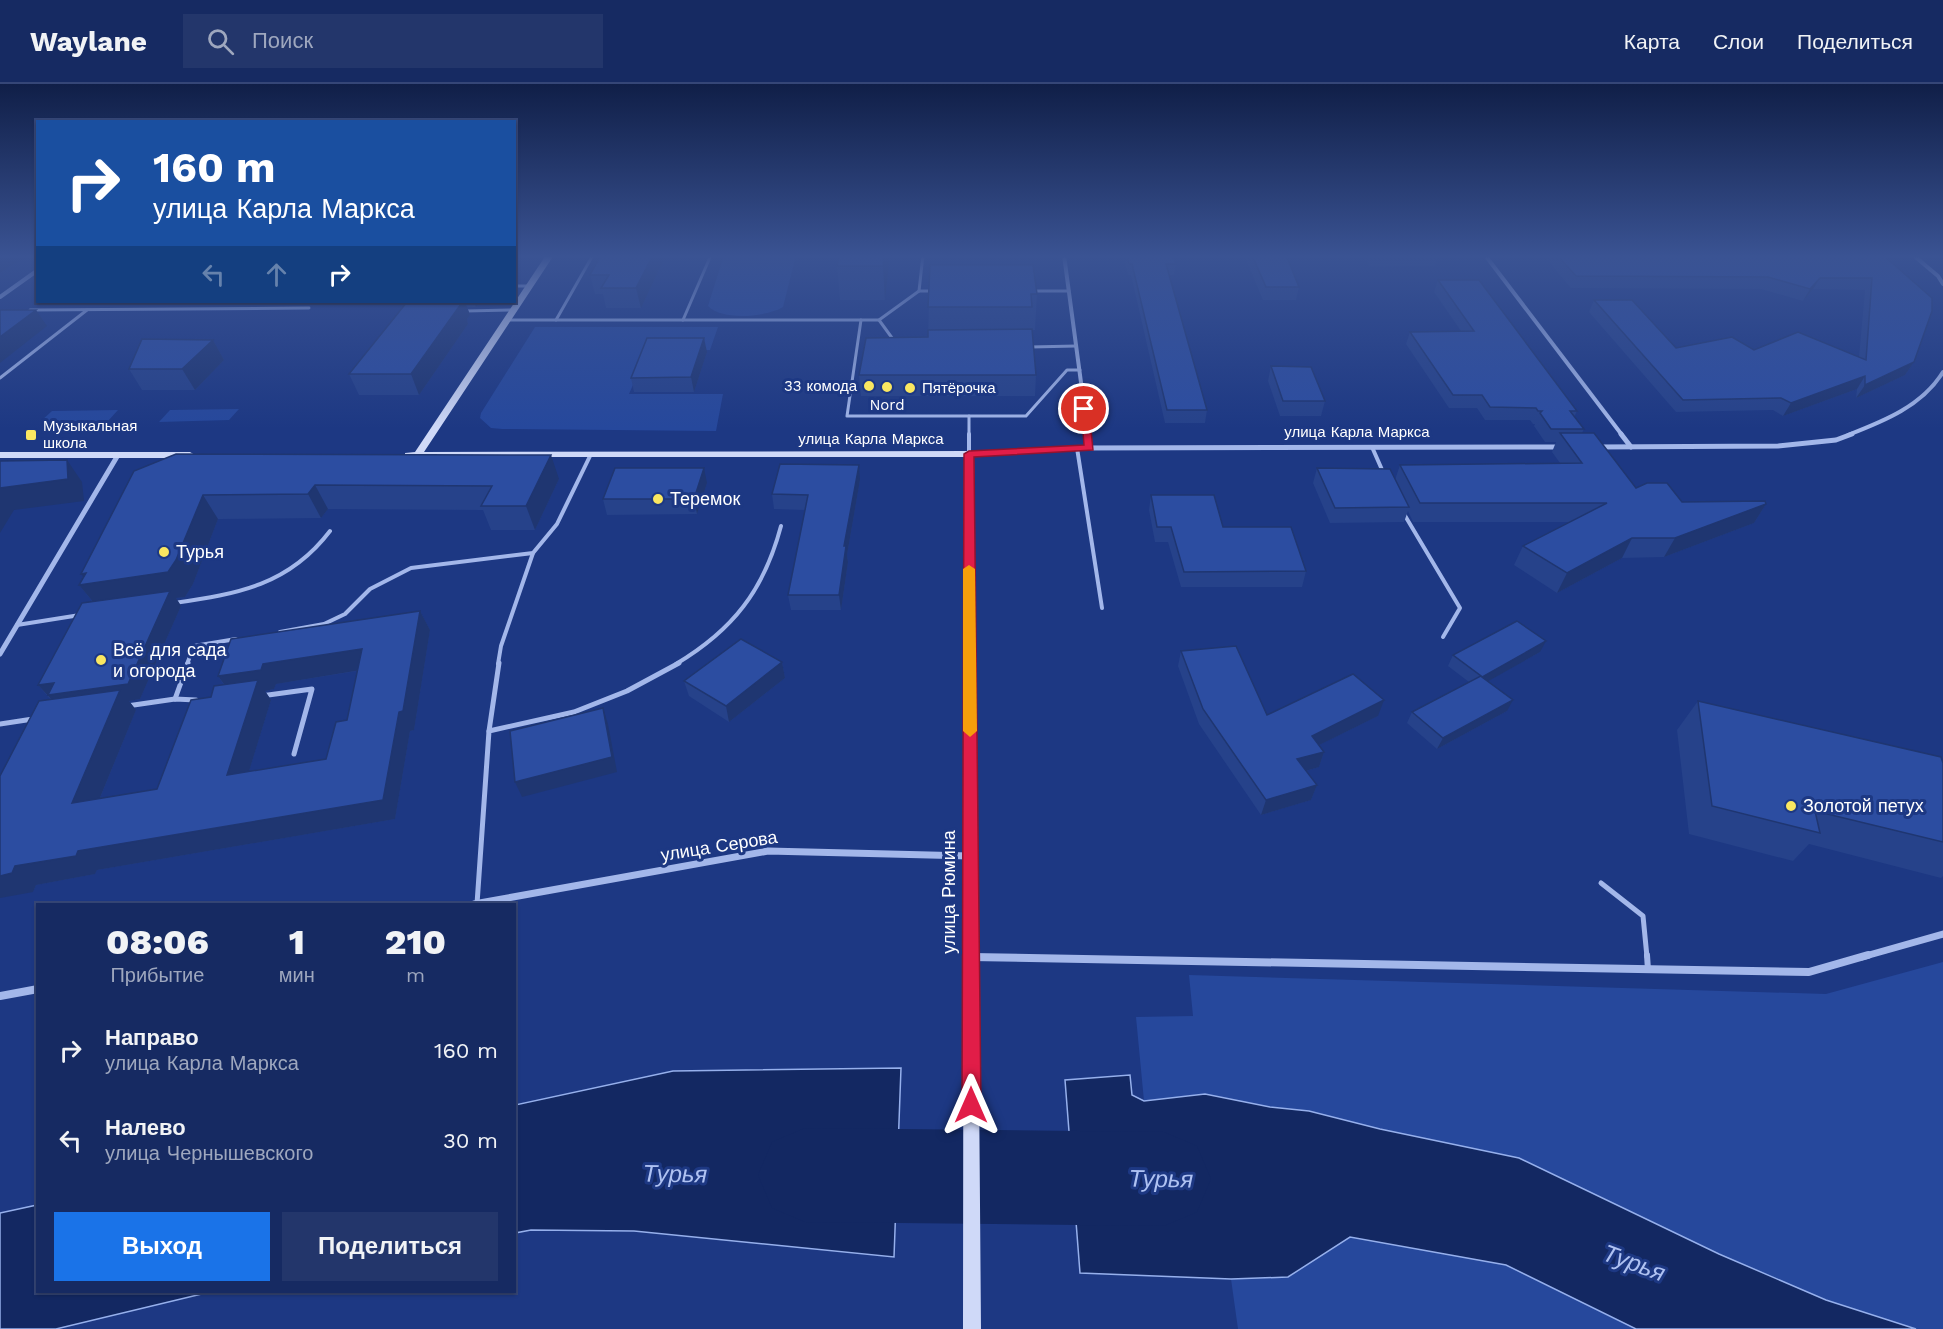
<!DOCTYPE html>
<html lang="ru">
<head>
<meta charset="utf-8">
<style>
	body { margin:0; font-family:"Work Sans",sans-serif; background:#23366b; color:#f1f3f6; height:100vh; display:flex; flex-direction:column; font-size:22px; white-space:nowrap }
	* { box-sizing:border-box; margin:0 }
	p { font-size:20px; color:#9ea7be }
	.icon { flex:none; width:33px; height:33px; fill:none; stroke:currentColor; stroke-width:2; stroke-linecap:round; stroke-linejoin:round }
	.map { position:relative; flex:1; overflow:hidden }
	.details { position:absolute; left:36px; top:819px; width:480px; height:390px; display:flex; flex-direction:column; background:#162a62; border-radius:0px; box-shadow:0 2px 4px #0004,0 0 0 2px #354677 }
	.details>* { flex:none }
	.top-card { position:absolute; left:36px; top:36px; width:480px; height:183px; border-radius:0px; box-shadow:0 2px 4px #0004,0 0 0 2px #354677; background:#1a4fa0; color:#fff; overflow:hidden }
	.pin { position:absolute; display:grid; place-items:center; width:51px; height:51px; color:#fff; margin:-26px; border:3px solid #fff; border-radius:50%; box-shadow:0 2px 6px #0007 }
	.me { position:absolute; width:66px; margin:-33px; rotate:0deg; stroke-linejoin:round; filter:drop-shadow(0 0 4px #0008) }
	.turn { display:flex; align-items:center; gap:21px; height:126px; padding:0 18px; font-size:27px }
	.turn .icon { width:78px; height:78px; stroke-width:2.5 }
	.turn b { display:block; font-size:42px; line-height:51px }
	.lanes { display:flex; align-items:center; height:57px; padding:0 18px; background:#0003; justify-content:center; gap:30px; direction:ltr }
	.lanes .off { opacity:.35 }
	.eta { display:flex; justify-content:space-evenly; align-items:center; height:102px; text-align:center }
	.eta b { font-size:36px; font-weight:800; line-height:42px }
	.button { display:flex; gap:12px; margin-top:auto; padding:12px 18px }
	.button a { flex:1; height:69px; border-radius:0px; background:#1a73e8; color:#fff; font-size:24px; font-weight:800; line-height:69px; text-align:center }
	.button a+a { background:#23366b; color:#f1f3f6 }
	ul { padding:0; list-style:none }
	li { display:flex; align-items:center; gap:18px; height:90px; padding:0 18px }
	li div { flex:1 }
	li b { display:block; font-size:22px }
	li em { font-style:normal }
	header { display:flex; align-items:center; gap:36px; box-sizing:border-box; height:84px; padding:0 30px; background:#162a62; border-bottom:2px solid #354677 }
	header strong { font-size:28px }
	nav { display:flex; gap:33px; margin-inline-start:auto; font-size:21px }
	.search { width:420px; height:54px; background:#23366b; display:flex; align-items:center; gap:15px; box-sizing:border-box; padding:0 21px; border-radius:0px; color:#9ea7be; font-size:22px }
	.map>svg:first-child { display:block }
</style>
</head>
<body>
<header>
<strong>Waylane</strong>
<div class="search"><svg class="icon" aria-label="search" viewBox="0 0 24 24"><circle cx="10" cy="10" r="6"/><path d="M15 15l6 6"/></svg>Поиск</div>
<nav><a>Карта</a><a>Слои</a><a>Поделиться</a></nav>
</header>
<div class="map">
<svg width="1943" height="1245" viewBox="0 0 1943 1245">
	<rect width="100%" height="100%" fill="#1d3883"/>
	<g fill="#26489c">
		<path d="M724,171H796L783,223C766,233 722,237 708,222Z"/>
		<path d="M535,243H718L710,266H648L629,310H723L716,347L502,345L491,344L480,334L481,329Z"/>
		<path d="M239,325L229,336L159,338L170,326Z"/>
		<path d="M118,326L108,337H41L52,327Z"/>
		<path d="M1943,878V1245H1916L1826,1216L1719,1170L1380,1045L1309,1027L1270,1023L1205,1010L1144,1017L1136,933L1193,932L1189,891L1826,910Z"/>
		<path d="M1350,1153L1506,1181L1636,1245H1238L1231,1195L1288,1193Z"/>
	</g>
	<g fill="#132862" stroke="#96b0ec" stroke-width="1.5">
		<path d="M901,984L894,1173L634,1147L531,1146L515,1149V1021L673,987Z"/>
		<path d="M1130,991L1132,1011L1144,1017L1205,1010L1270,1023L1309,1027L1380,1045L1519,1074L1719,1170L1826,1216L1916,1245H1636L1506,1181L1350,1153L1288,1193L1231,1195L1080,1189L1065,996Z"/>
		<path d="M37,1121L38,1208H210L56,1245H0V1129Z"/>
	</g>
	<g fill="none" stroke-linecap="round" stroke-linejoin="round">
		<path fill="#132862" fill-rule="evenodd" d="M805,1044L1164,1048L1197,1062L1211,1095L1197,1128L1164,1142L805,1138L772,1124L758,1091L772,1058Z"/>
		<g stroke="#a3b7ea" stroke-width="3">
			<path d="M923,171L919,207H934"/>
			<path d="M514,202H529"/>
			<path d="M1032,207H1069"/>
			<path d="M30,226L309,224"/>
			<path d="M465,227L513,226"/>
			<path d="M507,236H879L919,207"/>
			<path d="M556,236L593,171"/>
			<path d="M683,236L711,171"/>
			<path d="M861,236L847,332H1026L1067,286H1080"/>
			<path d="M879,236L895,258"/>
			<path d="M1030,263L1076,262"/>
			<path d="M0,294L87,226"/>
			<path d="M969,332V351"/>
		</g>
		<g stroke="#a3b7ea" stroke-width="4">
			<path d="M969,350V370"/>
			<path d="M1372,363L1383,388"/>
			<path d="M1077,364L1102,524"/>
			<path d="M1404,430L1460,524L1443,553"/>
			<path d="M174,519C238,510 289,501 330,447"/>
			<path d="M17,541L80,531"/>
			<path d="M280,548L324,540L345,530L370,505L411,484L533,469L557,440L591,370"/>
			<path d="M187,580L194,562L236,555"/>
			<path d="M498,580L501,562L533,469"/>
			<path d="M676,580C733,546 764,506 781,442"/>
		</g>
		<g stroke="#a3b7ea" stroke-width="5">
			<path d="M261,612L312,605L294,670"/>
			<path d="M175,615L188,579"/>
			<path d="M127,622L175,615L196,616"/>
			<path d="M0,640L33,635"/>
			<path d="M489,647L499,579"/>
			<path d="M1601,799L1643,832L1647,873"/>
			<path d="M477,820L489,647L574,628L627,607L679,579"/>
		</g>
		<path stroke="#a3b7ea" stroke-width="6" d="M1647,871L1648,886"/>
		<g stroke="#a3b7ea" stroke-width="4">
			<path d="M1064,171L1088,351"/>
			<path d="M1485,171L1622,351"/>
			<path d="M1913,171L1938,192L1943,200"/>
			<path d="M0,213L38,186"/>
			<path d="M1848,351C1884,337 1922,322 1943,288"/>
		</g>
		<g stroke="#a3b7ea" stroke-width="5">
			<path d="M1088,350L1090,364"/>
			<path d="M1621,350L1631,363"/>
			<path d="M1598,363L1778,362L1836,356L1852,350"/>
			<path d="M969,370L1077,364L1561,363"/>
			<path d="M0,570L118,371"/>
		</g>
		<g stroke="#a3b7ea" stroke-width="7">
			<path d="M474,820L768,767L970,772"/>
			<path d="M1862,873L1943,850"/>
		</g>
		<g stroke="#a3b7ea" stroke-width="8">
			<path d="M971,873L1809,888L1868,871"/>
			<path d="M0,912L38,905"/>
		</g>
		<g fill="#cfd9f8" fill-rule="evenodd">
			<path d="M546,171H554L424,368L969,367L974,370L981,1245H963L964,373H405V369L415,368Z"/>
			<path d="M0,368H190L195,371L190,374H0Z"/>
		</g>
	</g>
	<g fill="#26428a" fill-rule="evenodd">
		<path d="M601,171H666L641,224H606L603,210H595L590,191Z"/>
		<path d="M839,171H890L885,216H840L837,182Z"/>
		<path d="M1123,171H1173L1176,180L1174,191H1169L1207,326L1205,339H1165L1131,191H1128Z"/>
		<path d="M1244,171H1286L1299,203L1296,216H1263Z"/>
		<path d="M1363,171H1438L1435,182L1370,183Z"/>
		<path d="M1543,171H1883L1914,278L1905,291L1856,314L1857,305L1783,332L1773,326L1676,328L1589,228L1594,216L1676,264L1754,266L1859,273L1865,206L1813,205L1803,217L1761,205L1571,204Z"/>
		<path d="M930,181L1037,210L1035,246H1032L1036,291L1035,312H861L859,291L928,253Z"/>
		<path d="M1438,196L1577,327L1574,333L1584,345L1582,349L1636,404L1682,418L1766,420L1754,439L1664,473L1622,474L1557,509L1514,481L1523,462L1569,438H1413L1408,427L1404,438L1330,439L1313,399L1317,384L1395,396L1400,381L1560,379L1552,368L1556,358H1545L1534,342L1535,340H1533L1530,336H1485L1477,324H1449L1406,260L1410,248L1461,247L1434,208Z"/>
		<path d="M407,218H480L476,223H467L470,231L467,235L468,240L419,311H359L349,290Z"/>
		<path d="M213,256L224,276L195,306H142L129,285Z"/>
		<path d="M707,268L694,308H634L631,294Z"/>
		<path d="M1271,282L1325,317L1321,332H1280L1268,297Z"/>
		<path d="M134,387L559,395L535,446H491L483,426L328,425L321,434L218,435L193,500L185,513L176,514L181,522L140,615L129,617L136,626L100,714L157,705L211,613L224,601L218,592L420,527L430,546L414,646L410,647L395,735L97,786L95,790L36,801L33,808L51,616L38,601L92,517L79,501ZM357,587L347,636L326,675L249,687L271,616L265,607L274,605L276,600Z"/>
		<path d="M860,396L847,471L848,478L841,526H791L788,511L805,426L774,425L772,410Z"/>
		<path d="M707,399L697,430L607,431L603,415Z"/>
		<path d="M1151,411L1223,443L1306,487L1302,503H1181L1168,458H1155L1149,426Z"/>
		<path d="M1181,567L1267,631L1378,632L1319,661L1324,668L1319,683L1306,687L1317,701L1311,716L1261,731L1199,640L1178,582Z"/>
		<path d="M1540,568L1488,597L1507,627L1437,665L1407,639L1412,628L1469,598L1448,582L1453,571Z"/>
		<path d="M782,578L785,594L729,638L689,612L684,597Z"/>
		<path d="M1698,617L1943,679V792L1941,794L1809,760L1793,777L1689,750L1677,646Z"/>
	</g>
	<g fill="#1f3671">
		<path d="M0,171H27L0,189Z"/>
		<path d="M653,171H666L641,224L636,204Z"/>
		<path d="M884,171H890L885,216L883,182Z"/>
		<path d="M1820,194L1813,205L1803,217L1810,205Z"/>
		<path d="M458,218H465L470,231L467,235L468,240L419,311L411,290Z"/>
		<path d="M474,218H480L476,223Z"/>
		<path d="M36,226L47,242L0,279V253Z"/>
		<path d="M704,254L707,268L694,308L691,293Z"/>
		<path d="M213,256L224,276L195,306L182,285Z"/>
		<path d="M1914,278L1905,291L1856,314L1865,301Z"/>
		<path d="M1865,292L1857,305L1783,332L1791,319Z"/>
		<path d="M551,371L559,395L535,446L526,422Z"/>
		<path d="M67,376L82,398L84,417L14,426L0,449V404Z"/>
		<path d="M859,381L860,396L847,471L848,478L841,526L839,511L844,462Z"/>
		<path d="M704,384L707,399L697,430L694,415Z"/>
		<path d="M315,401L328,425L321,434L308,410Z"/>
		<path d="M203,411L218,435L193,500L185,513L176,514L181,522L140,615L129,617L136,626L90,738L72,719L52,616L38,601L99,525L79,501L89,499L81,490Z"/>
		<path d="M1766,420L1754,439L1664,473L1675,454Z"/>
		<path d="M1632,454L1622,474L1557,509L1567,489Z"/>
		<path d="M420,527L430,546L414,646L410,647L395,735L97,786L95,790L36,801L33,808L0,814V792L15,782L78,767L383,716L399,628Z"/>
		<path d="M1546,557L1540,568L1476,604L1482,593Z"/>
		<path d="M362,565L373,584L276,600L274,605L265,607L271,616L242,710L227,691L232,611L218,592L263,580Z"/>
		<path d="M782,578L785,594L729,638L726,622Z"/>
		<path d="M1384,616L1378,632L1307,667L1312,652Z"/>
		<path d="M1513,616L1507,627L1437,665L1443,654Z"/>
		<path d="M603,624L608,640L617,688L522,713L515,698Z"/>
		<path d="M1324,668L1319,683L1292,691L1297,675Z"/>
		<path d="M1317,701L1311,716L1261,731L1266,716Z"/>
	</g>
	<g fill="#2c4da1" stroke="#1f3671" stroke-width="1.5">
		<path d="M601,171H653L636,204H601L609,191H590Z"/>
		<path d="M839,171H884L883,182H837Z"/>
		<path d="M1127,171H1173L1176,180H1166L1207,326H1167L1132,180H1129Z"/>
		<path d="M1252,171H1286L1299,203H1266Z"/>
		<path d="M1557,171H1883L1932,214V227L1914,278L1865,301V292L1791,319L1781,314L1683,316L1594,216H1632L1676,264L1732,253L1754,266L1798,248L1866,276L1872,194H1820L1810,205L1768,193L1576,192Z"/>
		<path d="M930,181H1033L1037,210H1031L1032,223H928Z"/>
		<path d="M1438,196H1479L1577,327H1570L1584,345H1551L1540,329L1542,327H1538L1536,324L1490,323L1482,311H1453L1410,248L1474,247Z"/>
		<path d="M407,218H458L456,220H461L411,290H349Z"/>
		<path d="M0,226H36L0,253Z"/>
		<path d="M1032,245L1036,291H859L866,254L928,253V246Z"/>
		<path d="M647,254H704L691,293L631,294Z"/>
		<path d="M142,255L213,256L182,285H129Z"/>
		<path d="M1271,282L1311,283L1325,317H1283Z"/>
		<path d="M1560,349H1594L1636,404L1647,399H1667L1682,418L1765,417L1766,420L1675,454H1632L1567,489L1523,462L1607,419H1420L1400,381L1582,379Z"/>
		<path d="M176,370L551,371L526,422H481L492,402L315,401L308,410L203,411L176,476L168,488L79,501L86,489L81,490L134,387Z"/>
		<path d="M67,376L68,395L0,404V377Z"/>
		<path d="M780,380L859,381L844,462H846L839,511H788L808,411L772,410Z"/>
		<path d="M615,384H704L694,415H603Z"/>
		<path d="M1317,384L1390,385L1409,423L1335,424Z"/>
		<path d="M1151,411H1214L1223,443H1291L1306,487L1184,488L1171,443H1157Z"/>
		<path d="M170,507L128,600L48,611L54,599L38,601L82,519Z"/>
		<path d="M420,527L403,627L399,628L383,716L78,767L76,772L15,782L12,789L0,792V692L39,617L120,606L72,719L157,705L191,616L211,613L214,602L258,596L227,691L326,675L336,638L347,636L362,565L263,580L261,586L218,592L231,555Z"/>
		<path d="M1517,537L1546,557L1482,593L1513,616L1443,654L1412,628L1481,592L1453,571Z"/>
		<path d="M741,555L782,578L726,622L684,597Z"/>
		<path d="M1236,562L1267,631L1353,590L1384,616L1312,652L1324,668L1297,675L1317,701L1266,716L1203,625L1181,567Z"/>
		<path d="M1698,617L1941,673L1943,679V758L1815,727L1820,749L1712,722Z"/>
		<path d="M603,624L612,673L515,698L510,647Z"/>
	</g>
	<linearGradient id="sky" x2="0" y2="1"><stop stop-color="#101f48"/><stop offset="0.5" stop-color="#3a5393"/><stop offset="1" stop-color="#3a5393" stop-opacity="0"/></linearGradient>
	<rect width="1943" height="345" fill="url(#sky)"/>
	<path fill="#e11d48" stroke="#92132f" stroke-width="1.5" d="M1081,322L1089,325L1093,366L974,373L981,1021L978,1027L971,1030L965,1027L962,1021L964,370L969,367L1084,361Z"/>
	<path fill="#f59e0b" d="M969,481L975,485L977,647L970,653L963,647V485Z"/>
	<g fill="#fae761" stroke="#1d3883" stroke-width="2">
		<circle cx="869" cy="302" r="6"/>
		<circle cx="887" cy="303" r="6"/>
		<circle cx="910" cy="304" r="6"/>
		<rect x="25" y="345" width="12" height="12" rx="3"/>
		<circle cx="658" cy="415" r="6"/>
		<circle cx="164" cy="468" r="6"/>
		<circle cx="101" cy="576" r="6"/>
		<circle cx="1791" cy="722" r="6"/>
	</g>
	<g text-anchor="middle" stroke-width="6" stroke-linejoin="round" paint-order="stroke">
		<g font-size="15" fill="#fff" stroke="#1d3883" text-anchor="start">
			<text x="857" y="307" text-anchor="end">33 комода</text>
			<text x="922" y="309">Пятёрочка</text>
			<text x="887" y="326" text-anchor="middle">Nord</text>
			<text x="43" y="347">Музыкальная<tspan x="43" dy="17">школа</tspan></text>
		</g>
		<g font-size="15" fill="#fff" stroke="#1d3883">
			<text x="1357" y="353">улица Карла Маркса</text>
			<text x="871" y="360">улица Карла Маркса</text>
		</g>
		<g font-size="18" fill="#fff" stroke="#1d3883" text-anchor="start">
			<text x="670" y="421">Теремок</text>
			<text x="176" y="474">Турья</text>
			<text x="113" y="572">Всё для сада<tspan x="113" dy="21">и огорода</tspan></text>
			<text x="1803" y="728">Золотой петух</text>
		</g>
		<g font-size="18" fill="#fff" stroke="#1d3883">
			<text transform="translate(719 762) rotate(-9)" y="6">улица Серова</text>
			<text transform="translate(949 808) rotate(-90)" y="6">улица Рюмина</text>
		</g>
		<g font-size="24" font-style="italic" fill="#afc2f2" stroke="#1d3883">
			<text transform="translate(675 1090) rotate(1)" y="8">Турья</text>
			<text transform="translate(1161 1095) rotate(1)" y="8">Турья</text>
			<text transform="translate(1634 1179) rotate(20)" y="8">Турья</text>
		</g>
	</g>
</svg>
<div class="pin" style="left:1084px;top:325px;background:#d93025"><svg class="icon" aria-label="arrive" viewBox="0 0 24 24"><path d="M6 21V4h12l-3 4 3 4H6"/></svg></div>
<svg class="me" style="left:971px;top:1021px" viewBox="-20 -20 40 40"><path d="M0-17L14 15 0 8-14 15z" fill="#e11d48" stroke="#fff" stroke-width="4"/></svg>
<div class="top-card">
<div class="turn"><svg class="icon" aria-label="right" viewBox="0 0 24 24"><path d="M7 20v-9h11M14 6l5 5-5 5"/></svg><div><b>160 m</b>улица Карла Маркса</div></div>
<div class="lanes"><svg class="icon off" aria-label="left" viewBox="0 0 24 24"><path d="M17 20v-9H6M10 6l-5 5 5 5"/></svg><svg class="icon off" aria-label="ahead" viewBox="0 0 24 24"><path d="M12 20V5M6 11l6-6 6 6"/></svg><svg class="icon" aria-label="right" viewBox="0 0 24 24"><path d="M7 20v-9h11M14 6l5 5-5 5"/></svg></div>
</div>
<section class="details">
<div class="eta">
<div><b>08:06</b><p>Прибытие</p></div>
<div><b>1</b><p>мин</p></div>
<div><b>210</b><p>m</p></div>
</div>
<ul>
<li><svg class="icon" aria-label="right" viewBox="0 0 24 24"><path d="M7 20v-9h11M14 6l5 5-5 5"/></svg><div><b>Направо</b><p>улица Карла Маркса</p></div><em>160 m</em></li>
<li><svg class="icon" aria-label="left" viewBox="0 0 24 24"><path d="M17 20v-9H6M10 6l-5 5 5 5"/></svg><div><b>Налево</b><p>улица Чернышевского</p></div><em>30 m</em></li>
</ul>
<div class="button"><a>Выход</a><a>Поделиться</a></div>
</section>
</div>
</body>
</html>
